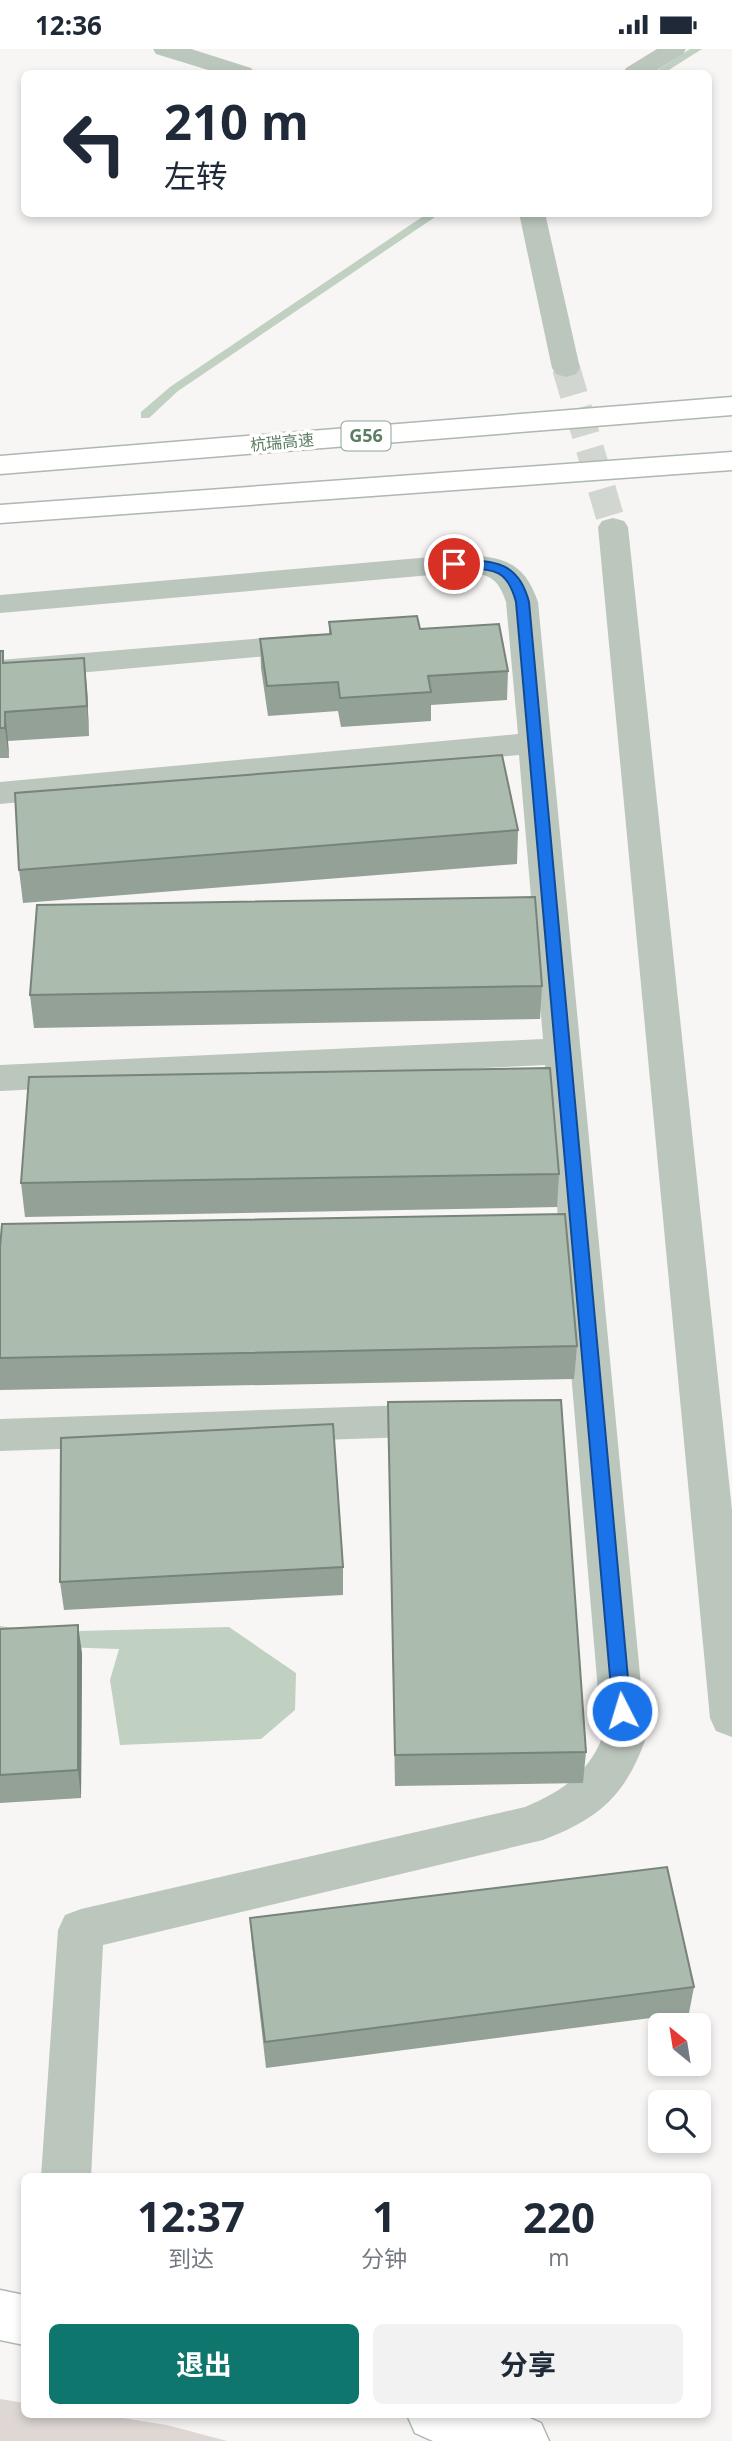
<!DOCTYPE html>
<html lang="zh">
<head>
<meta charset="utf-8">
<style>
	body { margin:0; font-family:"Open Sans","Noto Sans SC",sans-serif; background:#f2f2f3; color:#1f2937; height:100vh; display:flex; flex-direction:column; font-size:26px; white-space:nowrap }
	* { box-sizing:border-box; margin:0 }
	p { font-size:23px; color:#747a83 }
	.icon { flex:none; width:38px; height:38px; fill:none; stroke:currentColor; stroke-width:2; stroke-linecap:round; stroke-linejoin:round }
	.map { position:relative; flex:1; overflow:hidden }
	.details { position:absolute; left:21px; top:2124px; width:690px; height:245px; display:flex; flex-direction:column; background:#fff; border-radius:10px; box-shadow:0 4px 10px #0003 }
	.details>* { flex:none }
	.banner { position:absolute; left:21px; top:21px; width:691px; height:147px; border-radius:10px; box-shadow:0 4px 10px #0003; background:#fff; color:#1f2937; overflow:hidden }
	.needle { width:46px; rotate:330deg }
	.controls { position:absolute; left:648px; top:1964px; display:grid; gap:14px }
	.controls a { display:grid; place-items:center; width:63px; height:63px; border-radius:10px; background:#fff; box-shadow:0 4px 10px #0003; font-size:35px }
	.pin { position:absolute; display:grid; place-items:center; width:60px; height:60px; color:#fff; margin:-30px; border:4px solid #fff; border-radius:50%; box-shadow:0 2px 7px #0007 }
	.me { position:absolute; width:77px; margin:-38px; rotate:355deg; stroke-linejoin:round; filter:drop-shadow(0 0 5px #0008) }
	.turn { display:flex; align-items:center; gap:24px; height:147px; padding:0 28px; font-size:32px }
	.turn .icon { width:91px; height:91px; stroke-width:2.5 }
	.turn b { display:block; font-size:49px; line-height:60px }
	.eta { display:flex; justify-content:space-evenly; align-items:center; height:119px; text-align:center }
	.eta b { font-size:42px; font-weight:700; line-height:49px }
	.cta { display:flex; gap:14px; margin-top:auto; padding:14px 28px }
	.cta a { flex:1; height:80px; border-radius:10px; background:#0f766e; color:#fff; font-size:28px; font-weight:700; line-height:80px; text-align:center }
	.cta a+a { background:#f2f2f3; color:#1f2937 }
	.status { display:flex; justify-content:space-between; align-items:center; height:49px; padding:0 35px; background:#fff; direction:ltr }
	.status svg { height:19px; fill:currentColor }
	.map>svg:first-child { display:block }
</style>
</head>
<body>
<div class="status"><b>12:36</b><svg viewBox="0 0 49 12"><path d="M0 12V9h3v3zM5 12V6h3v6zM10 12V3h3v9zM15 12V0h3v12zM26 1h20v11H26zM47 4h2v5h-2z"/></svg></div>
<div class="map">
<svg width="732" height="2392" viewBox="0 0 732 2392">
	<rect width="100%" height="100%" fill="#f8f5f5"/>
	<path fill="#ded7d3" d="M0,2350L24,2354V2366H103L167,2376L227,2392H0Z"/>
	<path fill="#c0d0c1" d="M0,1577L44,1583L229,1578L296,1624L295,1661L261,1690L120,1696L110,1631L119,1600L0,1596Z"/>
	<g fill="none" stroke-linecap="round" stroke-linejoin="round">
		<g fill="#c0d0c1" fill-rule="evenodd">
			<path d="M690,0H702L664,24H653Z"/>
			<path d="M428,164H441L178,342L149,369H141V363L170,338Z"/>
		</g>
		<path stroke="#d1d7d0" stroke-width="28" stroke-dasharray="28 14" stroke-linecap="butt" d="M566,319L613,478"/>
		<defs>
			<g id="secondary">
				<path d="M0,2241L24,2246V2296L0,2291Z"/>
				<path d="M407,2366H523L541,2374L549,2392H433L415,2384Z"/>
			</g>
			<g id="highway">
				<path d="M732,348V366L0,425V407Z"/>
				<path d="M732,403V421L0,474V456Z"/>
			</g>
		</defs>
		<use href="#secondary" stroke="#adbbb0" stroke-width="3"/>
		<use href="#highway" stroke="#adb8af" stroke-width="3"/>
		<g fill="#bbc6bd" fill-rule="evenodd">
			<path d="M153,0H191L251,19L255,24H218L156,5Z"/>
			<path d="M657,0H686L683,5L652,24H623L626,19Z"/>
			<path d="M519,164H545L580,319L576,325L566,328L556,325L552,319Z"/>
			<path d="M613,469L624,472L628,478L732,1461V1688L716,1682L710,1669L598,478L602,472Z"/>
			<path d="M454,506C497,507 523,508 538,553L646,1689C625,1747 600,1769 543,1791L103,1896L91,2128H41L58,1881L65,1866L81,1860L525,1758C559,1744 588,1725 602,1689L545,1016L0,1042V1016L543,990L519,706L0,755V733L518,685L506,553C496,522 483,525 454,524L0,564V546Z"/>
			<path d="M312,585L323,588L328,595L323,602L0,631V611Z"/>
			<path d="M439,1355L453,1360L459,1371L453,1382L439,1387L0,1402V1370Z"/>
		</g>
		<use href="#secondary" fill="#fff" fill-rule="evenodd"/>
		<use href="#highway" fill="#fff" fill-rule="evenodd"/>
	</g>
	<g fill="#93a196">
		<path d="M329,573L420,580L508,622L507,651L431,656V672L341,678L338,662L268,667L261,619L260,590L329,585Z"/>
		<path d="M0,602L4,614L87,639L89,687L8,692L9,709H0Z"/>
		<path d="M518,781L517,815L23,854L19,821Z"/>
		<path d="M542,937L540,970L34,979L30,946Z"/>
		<path d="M559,1125L557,1158L25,1168L21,1134Z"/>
		<path d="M0,1198L577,1297L574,1330L0,1341Z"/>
		<path d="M388,1353L586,1703L583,1734L395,1737Z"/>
		<path d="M343,1518V1546L64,1561L60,1533Z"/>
		<path d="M0,1580L82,1604L81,1749L0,1754Z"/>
		<path d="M250,1869L694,1938L689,1964L266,2019L252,1896Z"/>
	</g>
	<g fill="#78837a">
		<path d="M84,609L87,639L89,687L87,657Z"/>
		<path d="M5,663L8,692L9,709L5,679Z"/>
		<path d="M78,1576L82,1604L81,1749L78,1721Z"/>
	</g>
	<g fill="#abbbae" stroke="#78837a" stroke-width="2">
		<path d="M417,567L420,580L499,575L508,622L428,627L431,643L340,649L338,633L267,637L260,590L331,585L329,573Z"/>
		<path d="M0,602H3V614L84,609L87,657L5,663V679H0Z"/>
		<path d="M502,706L518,781L19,821L15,744Z"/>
		<path d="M535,848L542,937L30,946L37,856Z"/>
		<path d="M550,1019L559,1125L21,1134L29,1028Z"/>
		<path d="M565,1165L577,1297L0,1309V1198L2,1175Z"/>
		<path d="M561,1351L586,1703L395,1706L388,1353Z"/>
		<path d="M333,1375L343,1518L60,1533L61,1389Z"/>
		<path d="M78,1576V1721L0,1726V1580Z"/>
		<path d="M667,1818L694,1938L265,1993L250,1869Z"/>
	</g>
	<path fill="#1a73e8" stroke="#114b97" stroke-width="2" d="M454,511C491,512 518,510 529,553L631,1662L628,1667L622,1669L615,1667L613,1662L516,553C505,510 482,524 449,518L448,515Z"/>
	<g text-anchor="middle" stroke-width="7" stroke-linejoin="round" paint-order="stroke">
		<g font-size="16" fill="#5c7d63" stroke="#fff">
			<text transform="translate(282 393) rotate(-5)" y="6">杭瑞高速</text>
		</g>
		<rect fill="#fff" stroke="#8da492" stroke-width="2" x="341.5" y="372.5" width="49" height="29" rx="5"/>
		<g font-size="18" font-weight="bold" fill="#5c7d63">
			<text x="366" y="393">G56</text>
		</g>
	</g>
</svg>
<div class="controls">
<a><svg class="needle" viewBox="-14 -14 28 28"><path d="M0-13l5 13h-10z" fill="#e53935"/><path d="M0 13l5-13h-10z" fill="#747a83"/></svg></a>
<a><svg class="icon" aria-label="search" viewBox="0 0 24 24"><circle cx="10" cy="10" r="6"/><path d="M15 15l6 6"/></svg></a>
</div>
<div class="pin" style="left:454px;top:515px;background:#d93025"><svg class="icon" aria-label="arrive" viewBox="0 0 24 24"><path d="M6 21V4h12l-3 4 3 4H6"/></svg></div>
<svg class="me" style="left:622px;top:1662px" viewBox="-20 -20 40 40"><circle r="17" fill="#1a73e8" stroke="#fff" stroke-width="3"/><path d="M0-11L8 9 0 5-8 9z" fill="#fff"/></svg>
<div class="banner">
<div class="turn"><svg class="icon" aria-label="left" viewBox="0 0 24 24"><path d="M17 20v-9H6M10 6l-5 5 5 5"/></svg><div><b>210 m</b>左转</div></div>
</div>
<section class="details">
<div class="eta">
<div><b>12:37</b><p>到达</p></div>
<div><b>1</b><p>分钟</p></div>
<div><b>220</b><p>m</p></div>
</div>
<div class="cta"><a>退出</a><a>分享</a></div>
</section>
</div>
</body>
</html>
